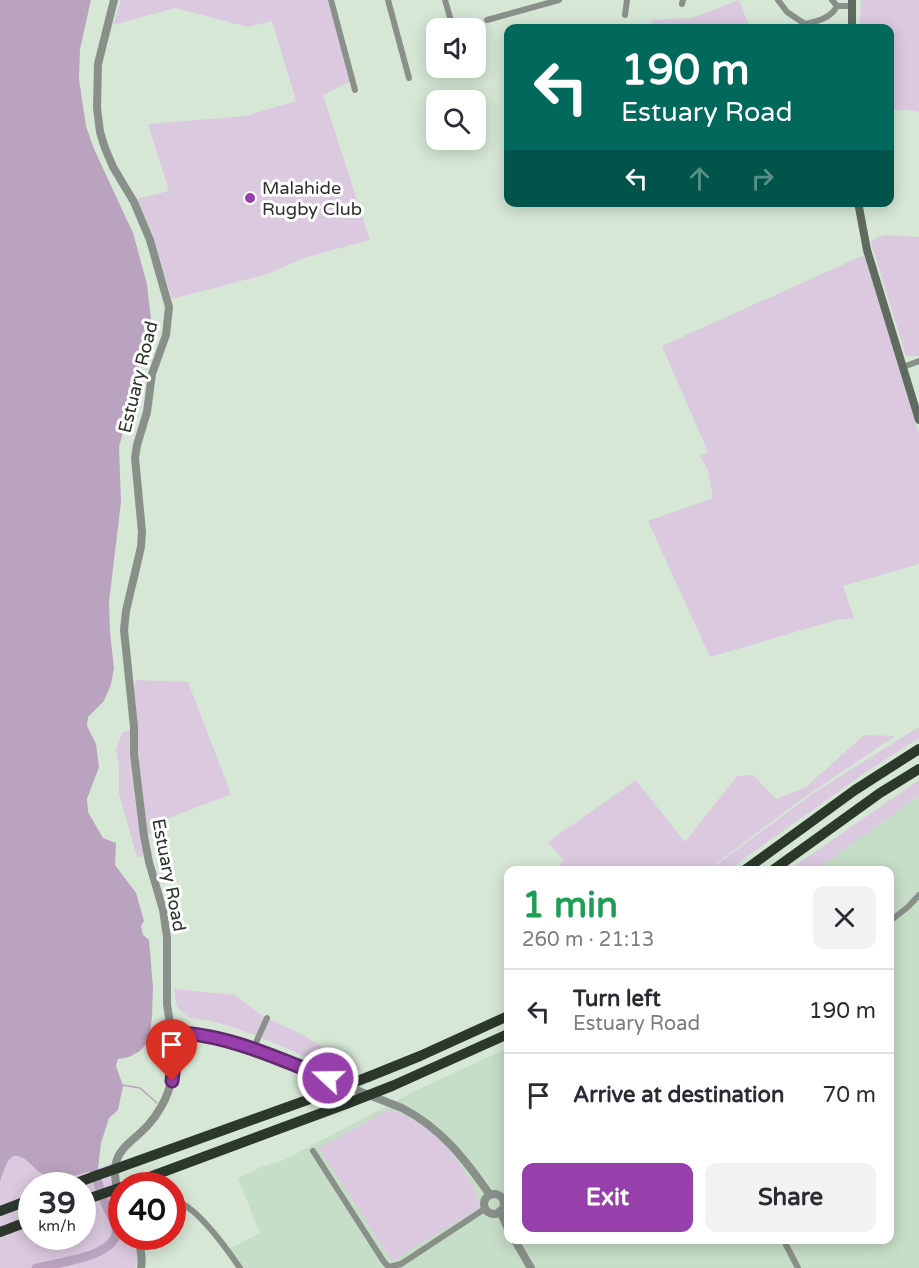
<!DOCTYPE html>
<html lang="en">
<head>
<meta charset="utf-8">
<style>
	body { margin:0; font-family:"Varela Round",sans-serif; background:#f2f2f3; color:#2b2b33; height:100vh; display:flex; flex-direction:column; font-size:22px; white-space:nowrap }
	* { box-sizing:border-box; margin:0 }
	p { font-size:20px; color:#7c7c81 }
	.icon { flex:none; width:33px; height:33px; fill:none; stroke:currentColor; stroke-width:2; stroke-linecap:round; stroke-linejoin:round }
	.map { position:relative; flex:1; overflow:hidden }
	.drawer { position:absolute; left:504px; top:866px; width:390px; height:378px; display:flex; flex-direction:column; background:#fff; border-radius:12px; box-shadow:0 3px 15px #0003 }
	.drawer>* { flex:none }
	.top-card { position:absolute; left:504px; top:24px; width:390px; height:183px; border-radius:12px; box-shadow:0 3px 15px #0003; background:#00695c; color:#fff; overflow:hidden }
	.fabs { position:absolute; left:426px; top:18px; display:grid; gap:12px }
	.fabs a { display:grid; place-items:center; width:60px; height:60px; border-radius:12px; background:#fff; box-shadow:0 3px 15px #0003; font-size:30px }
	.speed { position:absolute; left:18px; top:1172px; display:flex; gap:12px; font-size:30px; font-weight:700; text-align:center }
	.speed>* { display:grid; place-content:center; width:78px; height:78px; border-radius:50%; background:#fff; box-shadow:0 3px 15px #0003; line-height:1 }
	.speed small { font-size:15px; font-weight:400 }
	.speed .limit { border:9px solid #d22; background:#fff; color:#111 }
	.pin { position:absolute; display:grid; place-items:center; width:51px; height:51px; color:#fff; margin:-62px -26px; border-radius:50% 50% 50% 0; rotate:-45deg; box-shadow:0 0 6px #0007 }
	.pin .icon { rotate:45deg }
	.me { position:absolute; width:66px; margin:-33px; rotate:291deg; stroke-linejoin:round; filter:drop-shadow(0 0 4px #0008) }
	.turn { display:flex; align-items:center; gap:21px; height:126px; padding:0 18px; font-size:27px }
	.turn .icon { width:78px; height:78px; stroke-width:2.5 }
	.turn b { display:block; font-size:42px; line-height:51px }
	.lanes { display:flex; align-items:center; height:57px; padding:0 18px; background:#0003; justify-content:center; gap:30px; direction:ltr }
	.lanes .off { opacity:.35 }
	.round { display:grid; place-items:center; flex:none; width:63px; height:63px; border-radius:12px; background:#f2f2f3 }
	.headline { display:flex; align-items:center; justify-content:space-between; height:102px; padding:0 18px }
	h1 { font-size:36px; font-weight:800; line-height:45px; color:#1e9e55 }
	.button { display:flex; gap:12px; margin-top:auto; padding:12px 18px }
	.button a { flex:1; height:69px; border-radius:12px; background:#973fab; color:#fff; font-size:24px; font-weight:800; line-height:69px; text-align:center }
	.button a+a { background:#f2f2f3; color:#2b2b33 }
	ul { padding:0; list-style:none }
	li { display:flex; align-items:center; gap:18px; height:84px; padding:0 18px; border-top:2px solid #e1e1e2 }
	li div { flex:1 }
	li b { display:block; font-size:22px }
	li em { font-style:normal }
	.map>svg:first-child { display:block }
</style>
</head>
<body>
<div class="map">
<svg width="919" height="1268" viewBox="0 0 919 1268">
	<rect width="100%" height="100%" fill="#d6e7d6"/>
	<path fill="#c6ddc7" d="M919,795V1268H242L229,1249L260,1233L238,1178L259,1168L284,1160L417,1090L508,1048V1239H890V870H815Z"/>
	<g fill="#dbc9e0" fill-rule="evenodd">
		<path d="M121,0H329L351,81L323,95L370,240L306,257L267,274L172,299L153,235L137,199L169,191L148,124L246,116L296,101L272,21L248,27L175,8L113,25Z"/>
		<path d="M739,0L750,28H654L651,20L692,18Z"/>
		<path d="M861,0H919V112L908,110H890V28H860Z"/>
		<path d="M884,235L919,237V356H906L871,242L876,238Z"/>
		<path d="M864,255L919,434V564L843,586L854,618L836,620L710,657L648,521L713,498L708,470L700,456L708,452L662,346Z"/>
		<path d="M136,680L188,682L231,794L151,825L152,832L142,837L143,856L137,857L119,794V765L116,750L122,733L136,728L134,692Z"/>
		<path d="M919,727V738L869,770L728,870H709L815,792Z"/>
		<path d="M864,735L895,736L799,801L707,870H554L564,861L548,842L636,780L685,842L737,776L753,775L776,799L806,787Z"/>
		<path d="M919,780V795L816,870H789Z"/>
		<path d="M174,989L235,995L263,1016L303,1035L340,1058L329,1067C288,1050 233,1021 189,1018L177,1007Z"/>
		<path d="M390,1109C402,1115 418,1120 428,1129C446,1143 479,1185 479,1208L392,1261L319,1148Z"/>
		<path d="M19,1156L30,1161L38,1171L94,1170L112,1163L115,1199L121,1212L122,1236H133C137,1247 140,1256 135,1268H0V1182L6,1165L11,1158ZM32,1185H82V1236H32Z"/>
	</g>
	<path fill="#baa3bf" d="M0,0H91L80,49L79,79L86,126L94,149L133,233L147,284L151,319L119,447L121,502L109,602L110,633L114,668L111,684L104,701L88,717L87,726L96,744L99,767L87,799L88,812L103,838L116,843L115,865L136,893L144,921L141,926L143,935L149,940L153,987L152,1017L149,1041L140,1051L129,1057L118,1059L116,1066L123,1086L118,1110L109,1118L101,1143L98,1169L55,1181C50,1178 43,1175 38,1171C30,1164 17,1146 7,1163C4,1169 2,1176 0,1182Z"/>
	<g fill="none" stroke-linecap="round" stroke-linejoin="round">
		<path stroke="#baa3bf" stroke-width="1.5" d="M122,1085L140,1088L157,1103"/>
		<path stroke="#baa3bf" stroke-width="9" d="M36,1268C55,1263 122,1257 116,1227C115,1220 109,1212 106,1205C101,1194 98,1182 94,1170"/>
		<g stroke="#89908a" stroke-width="6">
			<path d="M331,0L355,90"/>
			<path d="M388,0L409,78"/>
			<path d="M445,0L453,28"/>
			<path d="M778,0L787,12L805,24C816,22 832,17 837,6"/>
			<path d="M832,0L837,6H852"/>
			<path d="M682,4L683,0"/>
			<path d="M625,15L627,0"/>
			<path d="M487,20L559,0"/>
			<path d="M463,68L464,70"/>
			<path d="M903,367L919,361"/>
			<path d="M890,921L908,907L919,895"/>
			<path d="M253,1049L267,1018"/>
			<path d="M313,1151L384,1262L389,1267L401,1264L486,1208"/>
			<path d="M503,1199L508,1196"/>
			<path d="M172,1207L181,1203C201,1213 227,1249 240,1268"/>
			<path d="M783,1239L798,1268"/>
		</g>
		<g stroke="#89908a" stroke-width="8">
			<path d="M114,0L98,64L97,108L100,132L105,148L113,167L134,202L150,240L169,307L166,335L152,374L147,412L137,445L135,458L142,532L141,547L126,611L124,630L134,727V754L144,836L149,862L163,910L167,937V1004L170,1024"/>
			<circle cx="172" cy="1034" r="10"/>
			<path d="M183,1033L205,1035L231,1041L402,1108C441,1128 465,1159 490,1195"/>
			<circle cx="494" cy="1204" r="10"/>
			<path d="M122,1205C99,1140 137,1151 161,1107C173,1087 174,1067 172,1044"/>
			<path d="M500,1211L508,1229"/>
			<path d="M136,1236C141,1247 143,1256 141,1268"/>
			<path d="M514,1239L531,1268"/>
		</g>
		<g stroke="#606a60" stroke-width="8">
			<path d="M852,0V28"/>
			<path d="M858,202L867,250L919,420"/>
		</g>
		<g stroke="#2b382b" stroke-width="10">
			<path d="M745,870L855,790L919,749"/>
			<path d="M773,870L880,793L919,769"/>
			<path d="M368,1077L420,1056L508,1016"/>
			<path d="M392,1086L508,1034"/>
			<path d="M118,1168L321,1095"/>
			<path d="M71,1185L98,1175"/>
			<path d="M128,1185L346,1104"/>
			<path d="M0,1211L32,1199"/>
			<path d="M0,1232L32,1220"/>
		</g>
		<g stroke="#2b382b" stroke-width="10">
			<path d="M321,1095L368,1077"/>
			<path d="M346,1104L392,1086"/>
			<path d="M98,1175L118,1168"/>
			<path d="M82,1201L122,1187"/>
		</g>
	</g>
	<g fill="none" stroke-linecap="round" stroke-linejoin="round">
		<defs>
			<path id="route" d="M172,1081L174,1065L172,1044L178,1042L183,1033C234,1037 281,1060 328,1078"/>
		</defs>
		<use href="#route" stroke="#62296f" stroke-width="15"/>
		<use href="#route" stroke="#973fab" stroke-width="10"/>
	</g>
	<circle fill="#973fab" stroke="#fff" stroke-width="2" cx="250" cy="198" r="6"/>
	<g text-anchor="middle" stroke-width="6" stroke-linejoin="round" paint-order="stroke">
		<g font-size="18" fill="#2b312b" stroke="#fff" text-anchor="start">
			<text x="262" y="194">Malahide<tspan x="262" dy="21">Rugby Club</tspan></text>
		</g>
		<g font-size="18" fill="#2b312b" stroke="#fff">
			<text transform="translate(138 377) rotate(-76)" y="6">Estuary Road</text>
			<text transform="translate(169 875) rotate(79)" y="6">Estuary Road</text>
		</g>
	</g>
</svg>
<div class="fabs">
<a><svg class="icon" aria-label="sound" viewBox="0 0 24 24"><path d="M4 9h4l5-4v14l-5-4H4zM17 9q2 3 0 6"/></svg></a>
<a><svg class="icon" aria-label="search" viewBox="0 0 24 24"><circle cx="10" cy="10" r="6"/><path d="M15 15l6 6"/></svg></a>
</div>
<div class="speed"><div>39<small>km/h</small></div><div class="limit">40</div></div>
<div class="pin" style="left:172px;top:1081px;background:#d93025"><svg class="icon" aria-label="arrive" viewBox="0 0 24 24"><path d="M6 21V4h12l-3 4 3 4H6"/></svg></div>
<svg class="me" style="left:328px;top:1078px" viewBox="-20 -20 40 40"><circle r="17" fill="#973fab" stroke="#fff" stroke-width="3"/><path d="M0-11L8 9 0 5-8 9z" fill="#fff"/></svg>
<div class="top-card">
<div class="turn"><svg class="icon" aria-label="left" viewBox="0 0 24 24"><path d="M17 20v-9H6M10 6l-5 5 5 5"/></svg><div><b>190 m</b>Estuary Road</div></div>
<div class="lanes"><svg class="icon" aria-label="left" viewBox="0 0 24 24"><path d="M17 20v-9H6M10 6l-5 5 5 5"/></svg><svg class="icon off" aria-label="ahead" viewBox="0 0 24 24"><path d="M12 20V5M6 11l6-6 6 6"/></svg><svg class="icon off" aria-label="right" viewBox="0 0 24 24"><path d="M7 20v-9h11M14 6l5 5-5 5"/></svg></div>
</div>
<section class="drawer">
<div class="headline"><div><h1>1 min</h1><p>260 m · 21:13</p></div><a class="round"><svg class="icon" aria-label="close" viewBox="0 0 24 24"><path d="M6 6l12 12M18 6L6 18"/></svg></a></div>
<ul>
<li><svg class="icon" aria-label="left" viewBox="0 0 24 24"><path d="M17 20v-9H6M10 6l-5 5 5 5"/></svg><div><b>Turn left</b><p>Estuary Road</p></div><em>190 m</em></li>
<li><svg class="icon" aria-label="arrive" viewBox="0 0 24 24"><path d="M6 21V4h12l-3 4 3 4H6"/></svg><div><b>Arrive at destination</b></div><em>70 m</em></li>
</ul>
<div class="button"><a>Exit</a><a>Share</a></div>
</section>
</div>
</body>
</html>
